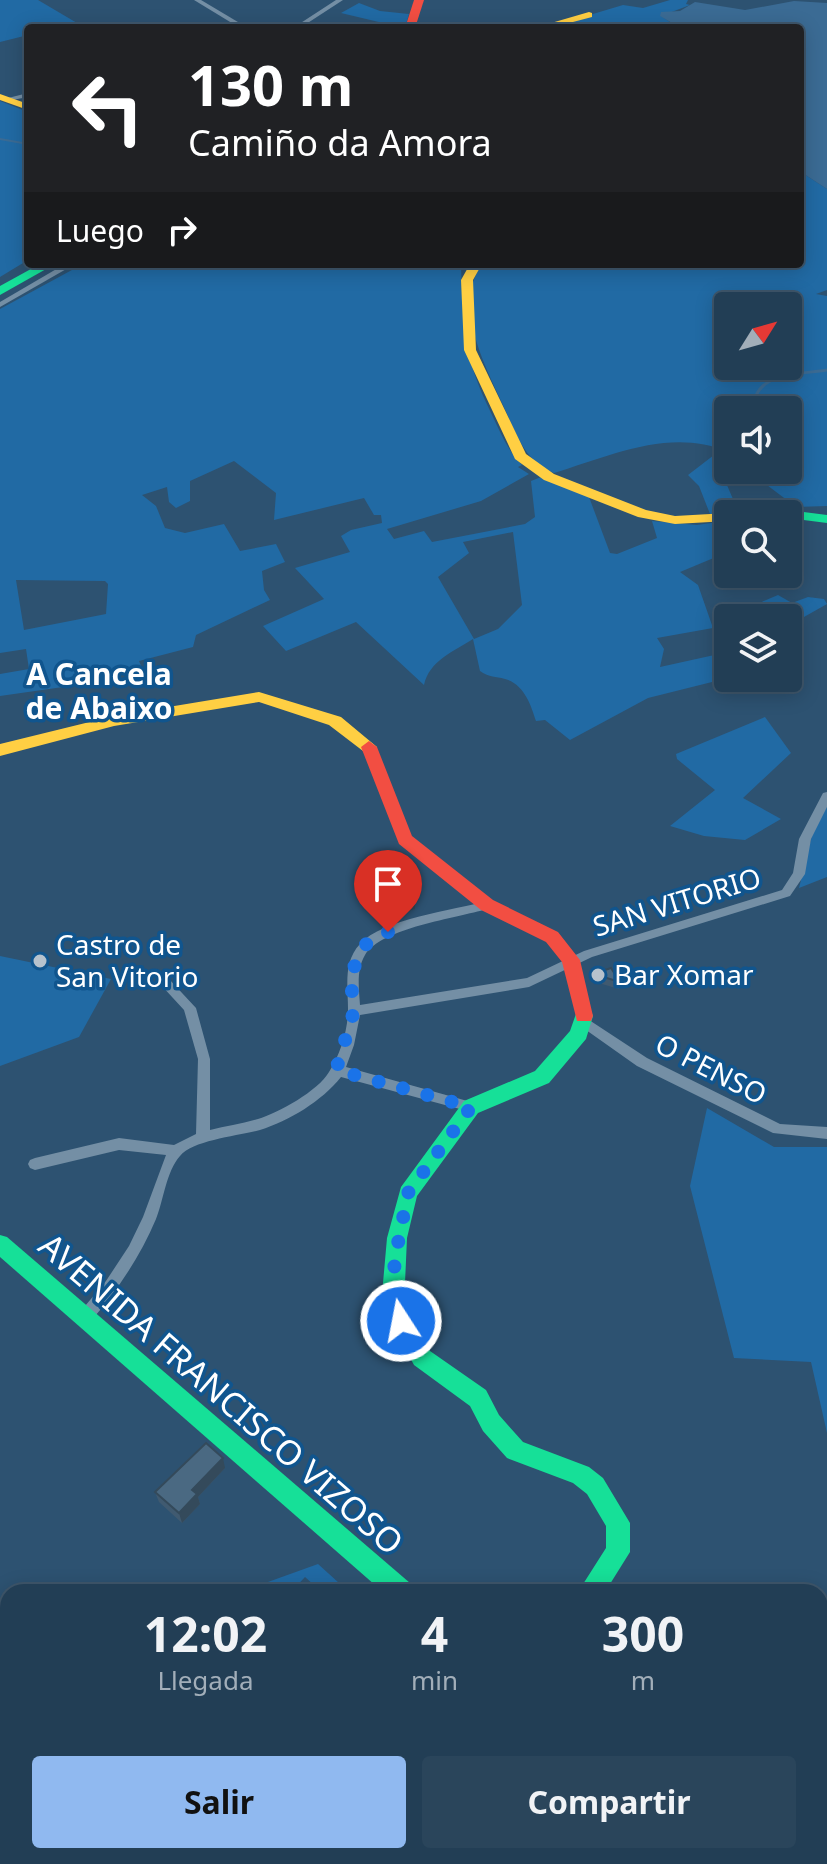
<!DOCTYPE html>
<html lang="es">
<head>
<meta charset="utf-8">
<style>
	body { margin:0; font-family:"Noto Sans",sans-serif; background:#2a455b; color:#f1f3f6; height:100vh; display:flex; flex-direction:column; font-size:30px; white-space:nowrap }
	* { box-sizing:border-box; margin:0 }
	p { font-size:26px; color:#a2aeb9 }
	.icon { flex:none; width:44px; height:44px; fill:none; stroke:currentColor; stroke-width:2; stroke-linecap:round; stroke-linejoin:round }
	.map { position:relative; flex:1; overflow:hidden }
	.side { position:absolute; left:0px; top:1584px; width:828px; height:280px; display:flex; flex-direction:column; background:#223e55; border-radius:24px 24px 0 0; box-shadow:0 4px 20px #0003,0 0 0 2px #3f576c }
	.side>* { flex:none }
	.banner { position:absolute; left:24px; top:24px; width:780px; height:244px; border-radius:8px; box-shadow:0 4px 20px #0003,0 0 0 2px #3f576c; background:#202124; color:#fff; overflow:hidden }
	.needle { width:52px; rotate:53deg }
	.buttons { position:absolute; left:714px; top:292px; display:grid; gap:16px }
	.buttons a { display:grid; place-items:center; width:88px; height:88px; border-radius:8px; background:#223e55; box-shadow:0 4px 20px #0003,0 0 0 2px #3f576c; font-size:40px }
	.pin { position:absolute; display:grid; place-items:center; width:68px; height:68px; color:#fff; margin:-82px -34px; border-radius:50% 50% 50% 0; rotate:-45deg; box-shadow:0 0 8px #0007 }
	.pin .icon { rotate:45deg }
	.me { position:absolute; width:88px; margin:-44px; rotate:349deg; stroke-linejoin:round; filter:drop-shadow(0 0 6px #0008) }
	.turn { display:flex; align-items:center; gap:28px; height:168px; padding:0 32px; font-size:36px }
	.turn .icon { width:104px; height:104px; stroke-width:2.5 }
	.turn b { display:block; font-size:56px; line-height:68px }
	.then { display:flex; align-items:center; height:76px; padding:0 32px; background:#0003; gap:16px; font-size:30px }
	.eta { display:flex; justify-content:space-evenly; align-items:center; height:136px; text-align:center }
	.eta b { font-size:48px; font-weight:700; line-height:56px }
	.action { display:flex; gap:16px; margin-top:auto; padding:16px 32px }
	.action a { flex:1; height:92px; border-radius:8px; background:#90b9f0; color:#111; font-size:32px; font-weight:700; line-height:92px; text-align:center }
	.action a+a { background:#2a455b; color:#f1f3f6 }
	.map>svg:first-child { display:block }
</style>
</head>
<body>
<div class="map">
<svg width="827" height="1864" viewBox="0 0 827 1864">
	<rect width="100%" height="100%" fill="#2d5271"/>
	<g fill="#216aa4" fill-rule="evenodd">
		<path d="M0,0H38L77,23L28,28V35L0,42Z"/>
		<path d="M670,0H688L686,4L690,5L661,16L673,24L664,27L546,28L623,5L643,8Z"/>
		<path d="M359,3L380,11L409,14L405,28H381L383,23L341,13Z"/>
		<path d="M0,101L28,112V260L0,277Z"/>
		<path d="M801,172L827,189V290L816,294L827,296V506L796,507L747,470H788V410H728V452C671,427 610,456 554,473C523,460 516,433 503,405C486,368 451,302 483,264H800ZM728,306H788V366H728Z"/>
		<path d="M83,264H461C463,330 463,357 493,417C501,434 508,451 522,465L518,467L529,474L481,501L387,529L394,539L424,531L432,542L525,524L535,517L531,481L541,477L589,497L610,553L617,554L657,538L652,521L697,525L725,521L728,524V552L680,572L698,585L713,628L657,638L664,649L660,667L728,652V678L648,698L570,740L545,720L536,721C531,705 524,684 505,679C495,676 490,678 480,671L473,639C454,651 429,661 424,685L356,622L286,651L263,626L324,599L295,568L350,552L341,536L351,530L382,523L381,515H374L364,498L274,520L276,493L234,461L190,481V501L176,508L169,502L167,487L142,495L156,506L165,528L185,533L224,524L240,551L276,544L285,562L262,571L264,590L270,600L196,635L193,647L139,661L142,668L84,684L0,696V674L29,669L26,649L0,653V309ZM513,532L522,605L498,629L474,639L438,577L469,553L463,542ZM16,580L105,581L108,584L106,614L24,630Z"/>
		<path d="M714,455L739,513L710,514L699,486L688,475Z"/>
		<path d="M778,595L792,603L808,597L824,599L827,604L788,626V618H741L736,613Z"/>
		<path d="M765,717L791,753L743,798L781,819L745,840L704,836L670,826L715,790L677,759L676,754Z"/>
		<path d="M827,806V877L799,888L813,831Z"/>
		<path d="M0,956L111,979L79,1037L0,1066Z"/>
		<path d="M707,1108L774,1147H827V1433L811,1362L734,1358L690,1186Z"/>
		<path d="M318,1564L349,1592H308L314,1585L305,1577L291,1592H240Z"/>
		<path d="M44,1856H123L125,1864H33Z"/>
	</g>
	<path fill="#3b6b94" d="M794,1L827,3V189L801,172L805,169L800,163V28H651L672,23L660,16L661,12L680,11L695,2L745,10Z"/>
	<g fill="none" stroke-linecap="round" stroke-linejoin="round">
		<path stroke="#3b6b94" stroke-width="2" d="M0,139L28,144"/>
		<path stroke="#3b6b94" stroke-width="3" d="M753,410C754,371 797,375 827,370"/>
		<g fill="#748fa5" fill-rule="evenodd">
			<path d="M194,0H201L248,28H240Z"/>
			<path d="M336,0H343L300,28H293Z"/>
			<path d="M28,93V97L7,101L4,99Z"/>
			<path d="M65,264H75L0,307V302Z"/>
			<path d="M827,792V807L811,839L805,874L790,896L592,957L529,987L360,1015L354,1045L346,1067L471,1102L476,1103L478,1107L476,1111L471,1112L341,1077C322,1101 289,1121 260,1130C238,1136 193,1140 180,1156C166,1172 164,1199 156,1219C140,1257 117,1291 90,1322L85,1324L80,1322L78,1317L80,1312L106,1281L129,1246L143,1217L166,1155L119,1150L35,1170L30,1168L28,1164L30,1160L35,1158L119,1138L174,1145L196,1134L198,1059L184,1010L161,985L159,982L161,979H169L196,1008L210,1059V1130C226,1126 242,1124 258,1119C278,1113 318,1091 329,1072C340,1055 348,1031 348,1009C348,986 343,962 360,944C382,919 454,910 487,901L493,905L487,909C457,918 381,928 365,955C356,970 359,989 360,1005L527,978L584,951L782,890L793,873L799,839L823,793Z"/>
			<path d="M583,1016L647,1058L780,1124L827,1127V1139L773,1133L637,1066L579,1025L577,1021L579,1017Z"/>
			<path d="M827,1662V1678L820,1679V1663Z"/>
			<path d="M16,1856H40L35,1864H11Z"/>
		</g>
		<g fill="#16e098" fill-rule="evenodd">
			<path d="M40,264H55L0,295V286Z"/>
			<path d="M788,510L827,515V523L788,518V514H781Z"/>
			<path d="M584,1008L591,1011L593,1016L586,1039L549,1083L478,1113L417,1196L407,1238L405,1283L411,1319L430,1351L486,1390L499,1415L523,1442L589,1467L603,1478L630,1523V1552L605,1592H578L606,1548V1526L587,1494L573,1483L507,1458L483,1431L470,1406L414,1365L390,1321L383,1283L387,1238L401,1187L464,1101L535,1071L570,1031L577,1011Z"/>
			<path d="M0,1235L7,1237L410,1583L413,1592H383L0,1257Z"/>
		</g>
		<g fill="#ffcf43" fill-rule="evenodd">
			<path d="M589,12L592,13V17L550,28H534Z"/>
			<path d="M0,94L28,104V110L0,100Z"/>
			<path d="M470,264H482L473,280L476,350L526,454L554,474L646,510L675,516L728,513L733,514H728V521L675,524L638,517L544,480L515,459L464,350L461,280Z"/>
			<path d="M259,692L341,717L377,747L375,751H363L329,725L259,702L114,726L0,756V744L114,716Z"/>
		</g>
		<g fill="#f24e42" fill-rule="evenodd">
			<path d="M414,0H424L415,28H405Z"/>
			<path d="M369,741L377,747L412,836L493,900L558,932L580,960L593,1016L591,1021H577L562,962L546,942L481,910L399,844L361,747Z"/>
			<path d="M692,1856H724L727,1864H695Z"/>
		</g>
	</g>
	<g fill="#405a70">
		<path d="M380,893L415,909L390,918L380,900Z"/>
		<path d="M593,974L620,982L619,989L592,981Z"/>
		<path d="M225,1468L198,1497L200,1504L182,1523L159,1502L155,1492Z"/>
	</g>
	<g fill="#344a5b">
		<path d="M415,902V909L390,918V911Z"/>
		<path d="M223,1458L225,1468L198,1497L200,1504L182,1523L179,1513L192,1490Z"/>
	</g>
	<g fill="#4a6982" stroke="#344a5b" stroke-width="2">
		<path d="M405,885L415,902L390,911L380,893Z"/>
		<path d="M611,968L620,982L593,974Z"/>
		<path d="M206,1443L223,1458L192,1490L197,1494L179,1513L155,1492Z"/>
	</g>
	<g fill="none" stroke-linecap="round" stroke-linejoin="round">
		<path stroke="#1a73e8" stroke-width="14" stroke-dasharray="0 25.2" d="M388,932L367,943L356,960L351,982L354,1011L336,1070L471,1107L408,1193L394,1263L401,1321"/>
	</g>
	<g fill="#b6c2cd" stroke="#10558e" stroke-width="3">
		<circle cx="40" cy="961" r="8"/>
		<circle cx="598" cy="975" r="8"/>
	</g>
	<g text-anchor="middle" stroke-width="7" stroke-linejoin="round" paint-order="stroke">
		<g font-size="28" fill="#fff" stroke="#10558e">
			<text transform="translate(677 902) rotate(-17)" y="10">SAN VITORIO</text>
			<text transform="translate(711 1069) rotate(27)" y="10">O PENSO</text>
		</g>
		<g font-size="28" fill="#fff" stroke="#10558e" text-anchor="start">
			<text x="56" y="955">Castro de<tspan x="56" dy="32">San Vitorio</tspan></text>
			<text x="614" y="985">Bar Xomar</text>
		</g>
		<g font-size="30" font-weight="bold" fill="#fff" stroke="#10558e">
			<text x="99" y="685">A Cancela<tspan x="99" dy="34">de Abaixo</tspan></text>
		</g>
		<g font-size="34" fill="#fff" stroke="#10558e">
			<text transform="translate(221 1394) rotate(41)" y="12">AVENIDA FRANCISCO VIZOSO</text>
		</g>
	</g>
</svg>
<div class="buttons">
<a><svg class="needle" viewBox="-14 -14 28 28"><path d="M0-13l5 13h-10z" fill="#e53935"/><path d="M0 13l5-13h-10z" fill="#a2aeb9"/></svg></a>
<a><svg class="icon" aria-label="sound" viewBox="0 0 24 24"><path d="M4 9h4l5-4v14l-5-4H4zM17 9q2 3 0 6"/></svg></a>
<a><svg class="icon" aria-label="search" viewBox="0 0 24 24"><circle cx="10" cy="10" r="6"/><path d="M15 15l6 6"/></svg></a>
<a><svg class="icon" aria-label="layers" viewBox="0 0 24 24"><path d="M12 4l9 5-9 5-9-5zM3 14l9 5 9-5"/></svg></a>
</div>
<div class="pin" style="left:388px;top:932px;background:#d93025"><svg class="icon" aria-label="arrive" viewBox="0 0 24 24"><path d="M6 21V4h12l-3 4 3 4H6"/></svg></div>
<svg class="me" style="left:401px;top:1321px" viewBox="-20 -20 40 40"><circle r="17" fill="#1a73e8" stroke="#fff" stroke-width="3"/><path d="M0-11L8 9 0 5-8 9z" fill="#fff"/></svg>
<div class="banner">
<div class="turn"><svg class="icon" aria-label="left" viewBox="0 0 24 24"><path d="M17 20v-9H6M10 6l-5 5 5 5"/></svg><div><b>130 m</b>Camiño da Amora</div></div>
<div class="then">Luego<svg class="icon" aria-label="right" viewBox="0 0 24 24"><path d="M7 20v-9h11M14 6l5 5-5 5"/></svg></div>
</div>
<section class="side">
<div class="eta">
<div><b>12:02</b><p>Llegada</p></div>
<div><b>4</b><p>min</p></div>
<div><b>300</b><p>m</p></div>
</div>
<div class="action"><a>Salir</a><a>Compartir</a></div>
</section>
</div>
</body>
</html>
